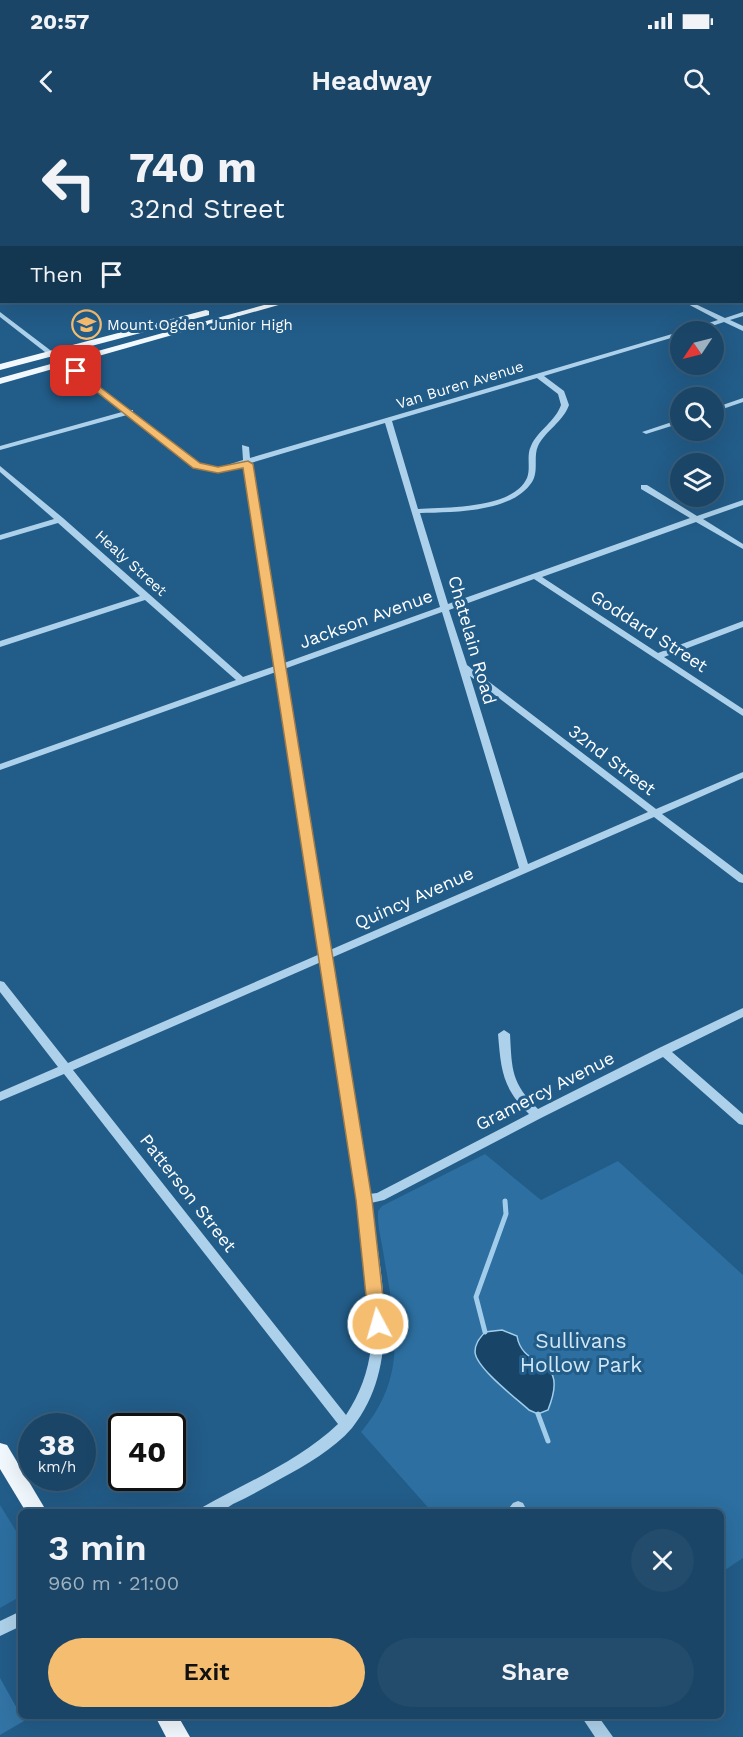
<!DOCTYPE html>
<html lang="en">
<head>
<meta charset="utf-8">
<style>
	body { margin:0; font-family:"Work Sans",sans-serif; background:#234c6c; color:#f1f3f6; height:100vh; display:flex; flex-direction:column; font-size:22px; white-space:nowrap }
	* { box-sizing:border-box; margin:0 }
	p { font-size:20px; color:#9fb1bf }
	.icon { flex:none; width:33px; height:33px; fill:none; stroke:currentColor; stroke-width:2; stroke-linecap:round; stroke-linejoin:round }
	.map { position:relative; flex:1; overflow:hidden }
	.details { position:absolute; left:18px; top:1389px; width:706px; height:210px; display:flex; flex-direction:column; background:#1a4566; border-radius:9px; box-shadow:0 6px 24px #0002,0 0 0 2px #385d7a }
	.details>* { flex:none }
	.top-card { position:absolute; left:0px; top:0px; width:744px; height:183px; box-shadow:0 6px 24px #0002,0 0 0 2px #385d7a; background:#1a4566; color:#f1f3f6; overflow:hidden }
	.needle { width:39px; rotate:235deg }
	.buttons { position:absolute; left:670px; top:201px; display:grid; gap:12px }
	.buttons a { display:grid; place-items:center; width:54px; height:54px; border-radius:50%; background:#1a4566; box-shadow:0 6px 24px #0002,0 0 0 2px #385d7a; font-size:30px }
	.speed { position:absolute; left:18px; top:1293px; display:flex; gap:12px; font-size:30px; font-weight:700; text-align:center }
	.speed>* { display:grid; place-content:center; width:78px; height:78px; border-radius:50%; background:#1a4566; box-shadow:0 6px 24px #0002,0 0 0 2px #385d7a; line-height:1 }
	.speed small { font-size:15px; font-weight:400 }
	.speed .limit { border:3px solid #111; border-radius:9px; background:#fff; color:#111 }
	.pin { position:absolute; display:grid; place-items:center; width:51px; height:51px; color:#fff; margin:-26px; border-radius:12px; box-shadow:0 3px 9px #0006 }
	.me { position:absolute; width:66px; margin:-33px; rotate:354deg; stroke-linejoin:round; filter:drop-shadow(0 0 4px #0008) }
	.turn { display:flex; align-items:center; gap:21px; height:126px; padding:0 30px; font-size:27px }
	.turn .icon { width:78px; height:78px; stroke-width:2.5 }
	.turn b { display:block; font-size:42px; line-height:51px }
	.then { display:flex; align-items:center; height:57px; padding:0 30px; background:#0003; gap:12px; font-size:22px }
	.round { display:grid; place-items:center; flex:none; width:63px; height:63px; border-radius:32px; background:#234c6c }
	.head { display:flex; align-items:center; justify-content:space-between; height:102px; padding:0 30px }
	h1 { font-size:36px; font-weight:600; line-height:45px }
	.cta { display:flex; gap:12px; margin-top:auto; padding:12px 30px }
	.cta a { flex:1; height:69px; border-radius:36px; background:#f5bd70; color:#111; font-size:24px; font-weight:600; line-height:69px; text-align:center }
	.cta a+a { background:#234c6c; color:#f1f3f6 }
	.status { display:flex; justify-content:space-between; align-items:center; height:42px; padding:0 30px; background:#1a4566; direction:ltr }
	.status svg { height:16px; fill:currentColor }
	header { display:flex; justify-content:space-between; align-items:center; height:78px; padding:0 30px; background:#1a4566; font-size:27px; font-weight:600 }
	.map>svg:first-child { display:block }
</style>
</head>
<body>
<div class="status"><b>20:57</b><svg viewBox="0 0 49 12"><path d="M0 12V9h3v3zM5 12V6h3v6zM10 12V3h3v9zM15 12V0h3v12zM26 1h20v11H26zM47 4h2v5h-2z"/></svg></div>
<header><svg class="icon" aria-label="back" viewBox="0 0 24 24"><path d="M15 5l-7 7 7 7"/></svg>Headway<svg class="icon" aria-label="search" viewBox="0 0 24 24"><circle cx="10" cy="10" r="6"/><path d="M15 15l6 6"/></svg></header>
<div class="map">
<svg width="743" height="1617" viewBox="0 0 743 1617">
	<rect width="100%" height="100%" fill="#225c88"/>
	<g fill="#2c6fa0">
		<path d="M485,1034L541,1080L618,1041L743,1155V1438L722,1452V1392H432L361,1312C409,1255 395,1204 384,1137C382,1122 377,1106 378,1091L382,1086Z"/>
		<path d="M0,1385L21,1419V1476L0,1488Z"/>
	</g>
	<path fill="#184467" stroke="#a1cdeb" stroke-width="1.5" d="M502,1210L517,1216C523,1253 571,1232 548,1290L538,1294L529,1290C517,1279 476,1248 475,1232C475,1223 480,1218 485,1212Z"/>
	<g fill="none" stroke-linecap="round" stroke-linejoin="round">
		<g stroke="#a1cdeb" stroke-width="5">
			<path d="M485,1212L476,1177L506,1094L505,1081"/>
			<path d="M538,1294L548,1321"/>
		</g>
	</g>
	<path fill="#3274a5" d="M0,1558L24,1601L0,1615Z"/>
	<g fill="none" stroke-linecap="round" stroke-linejoin="round">
		<g fill="#add1ea" fill-rule="evenodd">
			<rect x="57" y="0" width="6" height="2"/>
			<path d="M183,0H192L180,2Z"/>
			<path d="M437,0H443V2H438Z"/>
			<path d="M516,0H527L512,2Z"/>
			<path d="M615,0H622L623,2H617Z"/>
			<path d="M739,0H743V2H737Z"/>
			<path d="M2,18V22L0,23V19Z"/>
			<rect x="742" y="51" width="1" height="4"/>
			<path d="M2,90V94L0,95V91Z"/>
			<rect x="742" y="119" width="1" height="4"/>
			<path d="M0,180L5,182L0,184Z"/>
			<path d="M684,182H691L725,198L743,192V196L730,200L743,206V211L724,202L694,212H681V215L544,256L564,271L569,285C563,302 546,310 538,326C533,337 539,351 532,362C512,393 453,392 420,393L448,484L690,398L641,369V365H647L697,396L743,380V385L703,399L743,424V429L696,402L542,457L658,533L743,501V507L664,537L743,589V596L534,459L449,490L467,545L656,689L743,652V658L662,694L743,755V763L739,762L654,697L331,838L369,1074L377,1073L529,994C502,968 501,949 498,914L504,910L510,914C512,950 511,963 538,989L659,928L743,888V897L672,932L743,994V1005L739,1004L663,937L541,998L384,1080L371,1083C381,1157 403,1244 352,1308C334,1329 306,1345 282,1358C266,1367 250,1376 233,1384C228,1387 223,1391 217,1392C211,1393 205,1392 199,1392L201,1388C247,1362 299,1341 338,1304L64,954L0,981V972L58,947L0,872V861L4,862L68,943L320,834L276,552L0,650V644L236,560L145,480L0,527V521L140,476L58,403L0,420V415L54,399L0,352V346L63,398L243,557L275,546L244,345L218,352L194,348L127,295L0,330V326L122,292L0,197V192L129,290H133V293L199,344L218,348L243,340L242,325L249,327L250,338L679,212L683,211L718,200ZM537,258L558,274L561,285C555,302 538,310 531,326C526,336 531,348 527,358C513,389 447,387 418,389L392,301ZM385,303L440,487L284,543L251,343ZM442,492L519,748L330,830L284,549ZM470,556L648,692L528,744ZM321,842C334,926 349,1011 360,1095C366,1138 375,1183 371,1227C368,1252 360,1274 346,1295L73,950Z"/>
			<path d="M743,278V282L714,292V288Z"/>
			<path d="M681,299V303L646,314L642,312Z"/>
			<path d="M518,1381L523,1383L525,1387L522,1392H506L513,1383Z"/>
			<path d="M21,1491V1506L0,1516V1501Z"/>
			<path d="M581,1596H598L613,1617H595Z"/>
		</g>
		<g fill="#f1f8fe" fill-rule="evenodd">
			<path d="M743,59V64H742V59Z"/>
			<path d="M275,182H289L0,264V258Z"/>
			<path d="M206,190L209,191V195L0,250V244Z"/>
			<path d="M0,1323L7,1325L47,1392H26L0,1349Z"/>
			<path d="M155,1596H178L190,1617H166Z"/>
		</g>
	</g>
	<path fill="#f5bd70" stroke="#9f7b49" stroke-width="1.5" d="M76,249L200,343L218,347L248,341L253,344L372,1080L386,1204L384,1209H372L369,1204L356,1080L243,348L218,353L193,348L73,253L72,251Z"/>
	<defs>
		<symbol id="school-ring" viewBox="-11 -11 22 22"><circle r="9.5" fill="#225c88" stroke="#f5bd70" stroke-width="1.5"/><path d="M0-5L7-2L0 1L-7-2ZM-4 1L0 2.5L4 1V4Q0 6-4 4Z" fill="#f5bd70"/></symbol>
	</defs>
	<g fill-rule="evenodd">
		<use href="#school-ring" x="70" y="188" width="33" height="33"/>
	</g>
	<g text-anchor="middle" stroke-width="6" stroke-linejoin="round" paint-order="stroke">
		<g font-size="15" fill="#fff" stroke="#225c88" text-anchor="start">
			<text x="107" y="210">Mount Ogden Junior High</text>
		</g>
		<g font-size="15" fill="#fff" stroke="#225c88">
			<text transform="translate(460 265) rotate(-17)" y="5">Van Buren Avenue</text>
			<text transform="translate(131 443) rotate(42)" y="5">Healy Street</text>
		</g>
		<g font-size="18" fill="#fff" stroke="#225c88">
			<text transform="translate(366 499) rotate(-20)" y="6">Jackson Avenue</text>
			<text transform="translate(649 511) rotate(33)" y="6">Goddard Street</text>
			<text transform="translate(472 520) rotate(74)" y="6">Chatelain Road</text>
			<text transform="translate(612 640) rotate(37)" y="6">32nd Street</text>
			<text transform="translate(414 778) rotate(-24)" y="6">Quincy Avenue</text>
			<text transform="translate(545 971) rotate(-27)" y="6">Gramercy Avenue</text>
			<text transform="translate(188 1073) rotate(52)" y="6">Patterson Street</text>
		</g>
		<g font-size="21" fill="#d2e8f7" stroke="#225c88">
			<text x="581" y="1228">Sullivans<tspan x="581" dy="24">Hollow Park</tspan></text>
		</g>
	</g>
</svg>
<div class="buttons">
<a><svg class="needle" viewBox="-14 -14 28 28"><path d="M0-13l5 13h-10z" fill="#e53935"/><path d="M0 13l5-13h-10z" fill="#9fb1bf"/></svg></a>
<a><svg class="icon" aria-label="search" viewBox="0 0 24 24"><circle cx="10" cy="10" r="6"/><path d="M15 15l6 6"/></svg></a>
<a><svg class="icon" aria-label="layers" viewBox="0 0 24 24"><path d="M12 4l9 5-9 5-9-5zM3 14l9 5 9-5"/></svg></a>
</div>
<div class="speed"><div>38<small>km/h</small></div><div class="limit">40</div></div>
<div class="pin" style="left:76px;top:251px;background:#d93025"><svg class="icon" aria-label="arrive" viewBox="0 0 24 24"><path d="M6 21V4h12l-3 4 3 4H6"/></svg></div>
<svg class="me" style="left:378px;top:1204px" viewBox="-20 -20 40 40"><circle r="17" fill="#f5bd70" stroke="#fff" stroke-width="3"/><path d="M0-11L8 9 0 5-8 9z" fill="#fff"/></svg>
<div class="top-card">
<div class="turn"><svg class="icon" aria-label="left" viewBox="0 0 24 24"><path d="M17 20v-9H6M10 6l-5 5 5 5"/></svg><div><b>740 m</b>32nd Street</div></div>
<div class="then">Then<svg class="icon" aria-label="arrive" viewBox="0 0 24 24"><path d="M6 21V4h12l-3 4 3 4H6"/></svg></div>
</div>
<section class="details">
<div class="head"><div><h1>3 min</h1><p>960 m · 21:00</p></div><a class="round"><svg class="icon" aria-label="close" viewBox="0 0 24 24"><path d="M6 6l12 12M18 6L6 18"/></svg></a></div>
<div class="cta"><a>Exit</a><a>Share</a></div>
</section>
</div>
</body>
</html>
